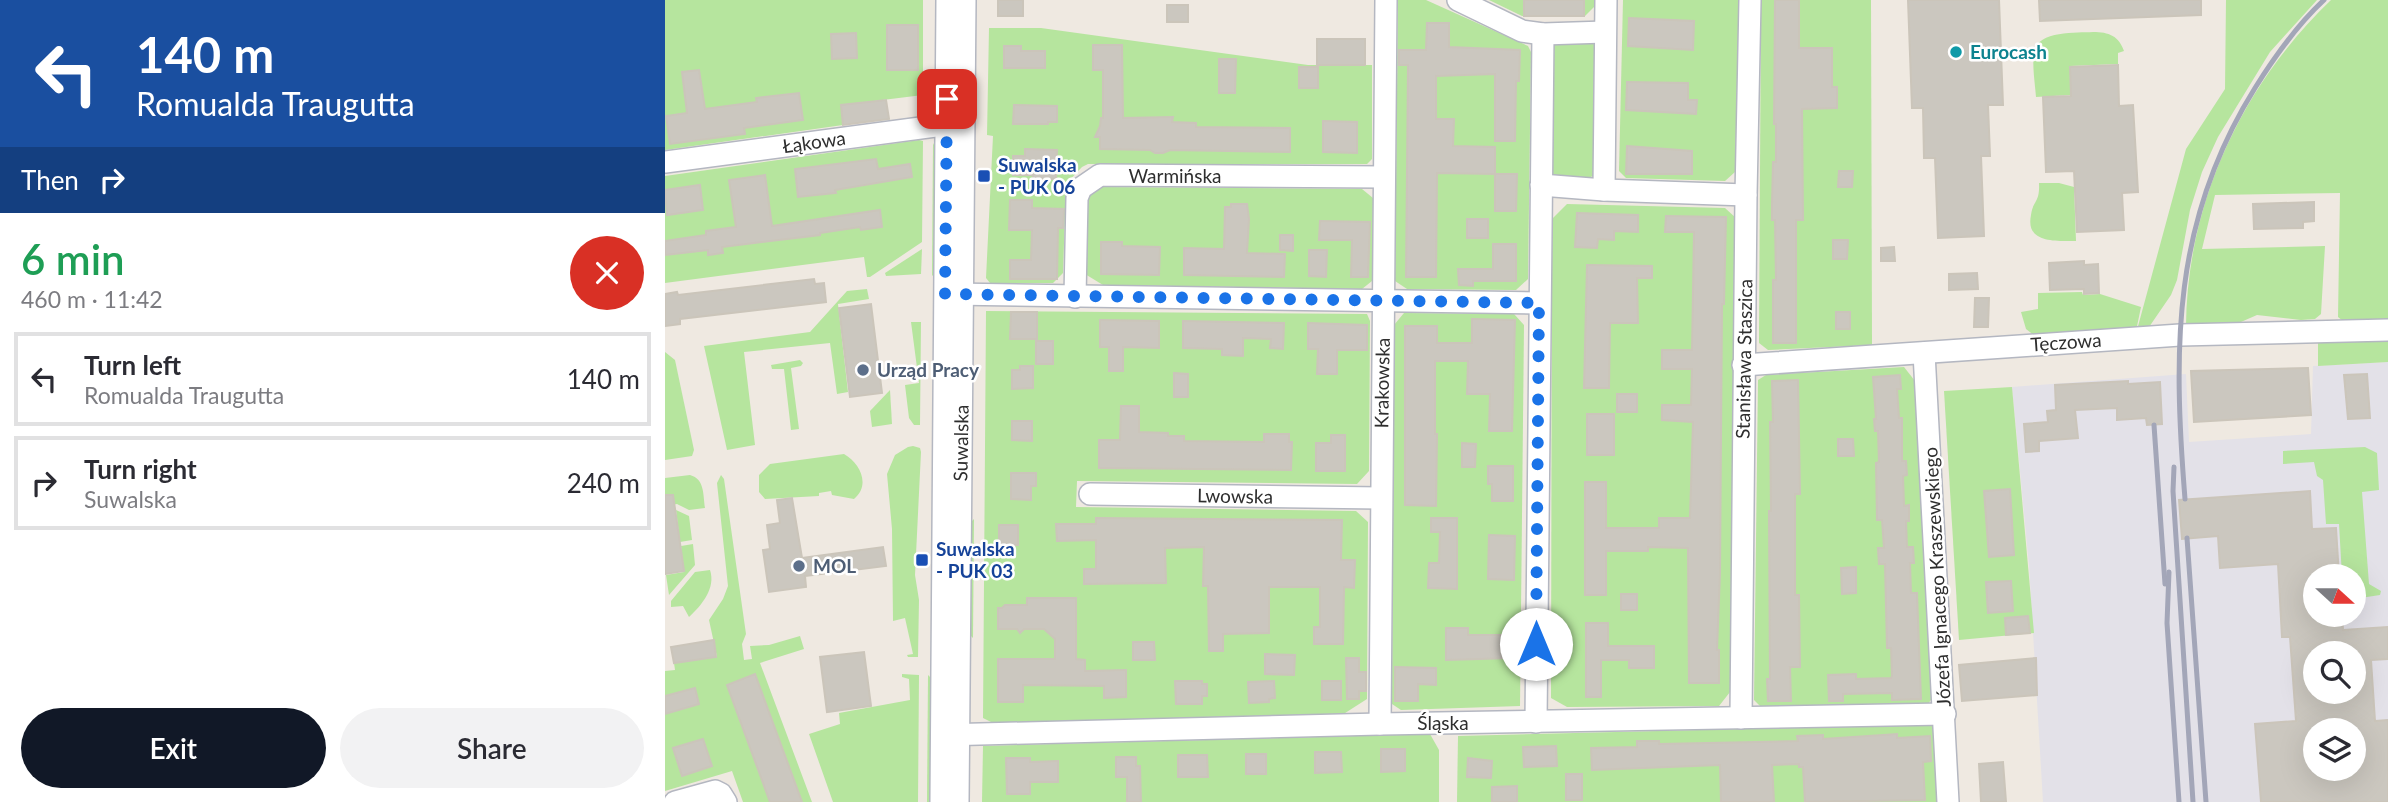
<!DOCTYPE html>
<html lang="en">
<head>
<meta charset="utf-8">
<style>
	body { margin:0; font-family:Lato,sans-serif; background:#f2f2f3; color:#2b2b33; height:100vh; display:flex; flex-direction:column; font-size:26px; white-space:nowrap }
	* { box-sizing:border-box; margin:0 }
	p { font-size:23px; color:#7c7c81 }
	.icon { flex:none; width:38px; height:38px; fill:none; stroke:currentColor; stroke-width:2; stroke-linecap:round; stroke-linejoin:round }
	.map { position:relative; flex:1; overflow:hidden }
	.panel { display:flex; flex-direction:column; background:#fff; width:665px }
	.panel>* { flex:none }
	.banner { background:#1a4fa0; color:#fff; overflow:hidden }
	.needle { width:46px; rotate:111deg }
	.controls { position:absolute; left:1638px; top:564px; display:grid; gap:14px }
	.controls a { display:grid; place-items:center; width:63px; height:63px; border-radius:50%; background:#fff; box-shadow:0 7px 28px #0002; font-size:35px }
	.pin { position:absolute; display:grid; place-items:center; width:60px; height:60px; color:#fff; margin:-30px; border-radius:14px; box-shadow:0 4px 10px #0006 }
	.me { position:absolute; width:77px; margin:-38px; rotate:0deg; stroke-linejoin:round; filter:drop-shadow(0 0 5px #0008) }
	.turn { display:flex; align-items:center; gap:24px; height:147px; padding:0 21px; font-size:32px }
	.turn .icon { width:91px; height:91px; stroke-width:2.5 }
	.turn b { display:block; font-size:49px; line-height:60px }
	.then { display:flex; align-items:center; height:66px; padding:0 21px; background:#0003; gap:14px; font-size:26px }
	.round { display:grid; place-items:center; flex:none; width:74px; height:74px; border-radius:37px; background:#f2f2f3 }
	.head { display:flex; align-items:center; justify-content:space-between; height:119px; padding:0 21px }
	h1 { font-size:42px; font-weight:600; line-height:52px; color:#1e9e55 }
	.button { display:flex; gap:14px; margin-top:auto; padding:14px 21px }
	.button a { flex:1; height:80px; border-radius:42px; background:#111827; color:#fff; font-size:28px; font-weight:600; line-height:80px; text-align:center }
	.button a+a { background:#f2f2f3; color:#2b2b33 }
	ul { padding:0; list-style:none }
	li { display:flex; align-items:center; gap:21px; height:94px; margin:0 14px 10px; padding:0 7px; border:4px solid #e1e1e2; border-radius:0px }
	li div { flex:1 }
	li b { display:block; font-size:26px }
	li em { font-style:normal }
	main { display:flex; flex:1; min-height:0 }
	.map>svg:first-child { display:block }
</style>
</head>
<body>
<main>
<section class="panel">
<div class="banner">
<div class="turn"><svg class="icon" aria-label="left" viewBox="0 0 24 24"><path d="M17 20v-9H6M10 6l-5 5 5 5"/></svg><div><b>140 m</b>Romualda Traugutta</div></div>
<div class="then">Then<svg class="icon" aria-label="right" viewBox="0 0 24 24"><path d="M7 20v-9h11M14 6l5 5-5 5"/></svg></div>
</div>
<div class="head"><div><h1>6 min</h1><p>460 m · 11:42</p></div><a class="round" style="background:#d93025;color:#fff"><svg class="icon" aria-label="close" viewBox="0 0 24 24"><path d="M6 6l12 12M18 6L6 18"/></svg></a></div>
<ul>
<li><svg class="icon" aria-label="left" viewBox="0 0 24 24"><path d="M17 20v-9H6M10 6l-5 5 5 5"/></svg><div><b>Turn left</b><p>Romualda Traugutta</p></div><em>140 m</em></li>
<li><svg class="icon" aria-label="right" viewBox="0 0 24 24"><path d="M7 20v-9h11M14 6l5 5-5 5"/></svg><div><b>Turn right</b><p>Suwalska</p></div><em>240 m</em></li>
</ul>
<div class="button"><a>Exit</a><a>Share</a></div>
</section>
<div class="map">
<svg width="1723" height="802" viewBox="0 0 1723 802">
	<rect width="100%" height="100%" fill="#efe9e1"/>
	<path fill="#e3e1e8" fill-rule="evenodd" d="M1723,362V802H1378L1364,565L1347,387L1521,374L1524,442L1646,434L1648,366ZM1650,576H1689V614H1650ZM1650,653H1689V691H1650ZM1650,730H1689V768H1650Z"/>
	<g fill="#b6e59e">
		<path d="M0,0H258V95L177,105L178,125L0,150Z"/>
		<path d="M733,0H761L863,46L866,52L863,279L851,290L742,289L730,281Z"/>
		<path d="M824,0H930L929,7L920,16H857Z"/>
		<path d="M958,0H1074L1070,172L1060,181L961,178L954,171Z"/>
		<path d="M1096,0H1206L1207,345L1103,350L1094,343Z"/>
		<path d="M1561,0H1652L1605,52L1553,137L1537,172L1525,210L1512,280L1506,295L1482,330H1472L1521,149L1560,89Z"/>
		<path d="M1666,0H1723V321H1678L1673,317L1675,193L1550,195L1537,249L1660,246L1656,314L1650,319L1636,320L1592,315L1569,325L1521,326C1522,203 1577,85 1666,0Z"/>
		<path d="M324,28H376L643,65H707V159L702,164H423L417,167L401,184L398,273L388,283H325L321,278L328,136L322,135Z"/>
		<path d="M1428,32C1444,32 1454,36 1459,51L1453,53V64L1405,66V95L1371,97C1370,83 1367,66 1369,52C1373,30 1412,33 1428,32Z"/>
		<path d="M889,41L930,42L933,47L930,175C919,181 897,181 886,174L885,46Z"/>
		<path d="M254,140L258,141L257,242L205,277H202L199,257L0,283V176Z"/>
		<path d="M268,143L271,149V272L267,276Z"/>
		<path d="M1374,183H1394L1409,187L1411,241C1392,241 1360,244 1366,215C1368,200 1375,203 1374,183Z"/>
		<path d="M435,187L697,189L708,198L707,281L697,289L438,285L420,274V204L425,194Z"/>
		<path d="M902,204L1060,208L1072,219L1065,692L1054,706L902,707L886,698L887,219Z"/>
		<path d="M257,249L256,274L221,276L220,273Z"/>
		<path d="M202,289L204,299L173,304L183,392L172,394L165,343L79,352L90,445L62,450L39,346L145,332L182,291Z"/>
		<path d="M1417,292L1418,295L1435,294L1476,307L1471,331L1370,336L1361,329L1356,312L1373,309V293Z"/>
		<path d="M321,311L702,314L705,321L704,471L692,484L412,481L411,507L691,511L703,522L702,699L677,715L328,723L318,718Z"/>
		<path d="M739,313L849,314L859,325L855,706L736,710L727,704L729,325Z"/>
		<path d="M246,322H256L255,425H249L244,418L240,385L254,383Z"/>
		<path d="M1653,336L1723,337V362L1653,366Z"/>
		<path d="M0,352L10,360L29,450L27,456L0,460Z"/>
		<path d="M135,360L138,363L136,366L126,368L134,429L126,430L119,369H107L106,365Z"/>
		<path d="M1239,367L1250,381L1268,697L1263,704L1097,708L1089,700L1093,380L1101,375Z"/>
		<path d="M1347,387L1369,633L1294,640L1279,391Z"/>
		<path d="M225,390L227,424L207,427L205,411Z"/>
		<path d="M248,446L255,448L256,452L250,575L254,600L253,657H243L242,655L248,654L240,618L228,621L227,529L222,474L230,455L243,447Z"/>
		<path d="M1700,447L1712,453L1714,490L1697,492L1704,584L1716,591L1715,595L1689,599V576H1677L1674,524H1661L1658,480L1652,476L1649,462L1618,464V451Z"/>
		<path d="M179,454C195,463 206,485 189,499L167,495L166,491L154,493V496L100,499L94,492V475L105,464Z"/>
		<path d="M25,475C40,479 38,495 40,508L24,510L12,504L0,506V478Z"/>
		<path d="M56,475L59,479L81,634L77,644L79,660L87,659L85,646L104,645L135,636L139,649L95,663L147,802H78L67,771L0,791V671L10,670L9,663L52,657L44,620L58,599L63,586L52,483Z"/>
		<path d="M11,510L24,516L27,540L15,542Z"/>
		<path d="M309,519L308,638L305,635L306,522Z"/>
		<path d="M28,544L30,565L4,595L1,575L19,572L16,546Z"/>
		<path d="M45,570C51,588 37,605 24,617L18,606L6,607V601L30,572Z"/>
		<path d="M237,674L254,675L253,802H168L144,734L175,724L174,713L245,700L244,679L237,677Z"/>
		<path d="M263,675L267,679L266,802H262Z"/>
		<path d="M1272,724L1275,802H792L793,736Z"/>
		<path d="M765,734L774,750V802H317L318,746Z"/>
	</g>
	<g fill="#cbc7bf" stroke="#cbc5ba" stroke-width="2" fill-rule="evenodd">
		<rect x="333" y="0" width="25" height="16"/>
		<rect x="859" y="0" width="60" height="16"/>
		<path d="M1110,0H1134V48H1167V87H1172V108L1137,109L1138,220H1131V343H1108V280H1111L1110,220H1107V204L1108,162H1111V124H1109Z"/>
		<path d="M1243,0H1334L1338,105H1323L1325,156H1316L1319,236L1273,238L1270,158H1259L1258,108H1247Z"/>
		<path d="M1374,0H1536V15L1375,21Z"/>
		<rect x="502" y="5" width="21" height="17"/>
		<path d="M964,18L1029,21L1028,50L963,46Z"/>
		<path d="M762,23H784V47L855,50L854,81H851L850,141H830V74L771,76V119H789L788,146L830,147V174L772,173L771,277H741L743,65H734V50H761Z"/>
		<rect x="222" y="25" width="31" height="45"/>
		<path d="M191,33L192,58L167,59L166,34Z"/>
		<rect x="652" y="39" width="48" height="26"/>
		<path d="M428,45H457L458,118L508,117L507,122L531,123V127L625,128V152L505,150L498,153H490L485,150L435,149V137H430L435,126L436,118H438V70H428Z"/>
		<path d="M339,46H356V51H380V68H339Z"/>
		<path d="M554,59H571L570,93H554Z"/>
		<path d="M1453,65L1454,106L1468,105L1473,192L1457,193L1459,230L1412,232L1409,171L1381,172L1378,97L1406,96L1405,67Z"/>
		<rect x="634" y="67" width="19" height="21"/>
		<path d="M34,70L40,109L92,102L91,98L134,93L138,120L79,128L80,134L5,144L1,116L22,113L17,72Z"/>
		<path d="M962,82L1023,83V100H1032L1031,114L961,110Z"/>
		<path d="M221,100L224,119L178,125L176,105Z"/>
		<path d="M349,105L392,106V122H383V124H348Z"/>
		<path d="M658,121L692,122V153L658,152Z"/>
		<path d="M962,146L1027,151V174H961Z"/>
		<path d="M360,149L392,150L391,179H368V175H348V156H360Z"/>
		<path d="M211,159L213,169L245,164L247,177L170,190L171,193L133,197L130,169Z"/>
		<path d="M1174,171H1188L1187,187H1173Z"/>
		<path d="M830,174H852L851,211H830Z"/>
		<path d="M100,175L107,226L215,210L217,227L196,230L195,227L155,233V235L57,247L58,253L43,255V250L0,255V241L41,235V231L71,227L64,180Z"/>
		<path d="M35,185L38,210L2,215L0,190Z"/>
		<path d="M345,200H367V208L399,209L398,228H393L392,279H345V260H366L367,230H344Z"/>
		<path d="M1649,202V221L1638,222V228L1589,229L1588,204Z"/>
		<path d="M566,204H582L584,219L582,253L620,254L619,277L519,275V248L559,249L560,207H566Z"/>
		<path d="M912,213L973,215V232L949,231V240L933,239L932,248L910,247Z"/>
		<path d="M1001,216L1061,217L1059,304H1057L1055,573L1052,650H1054V683H1024L1023,548L983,547V551H941V595H920V482H941V528H994V518H1025L1028,422L997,420V405H1026L1027,369H997V350H1027L1029,232H1000Z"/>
		<rect x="802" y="219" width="21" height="19"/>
		<path d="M655,221L705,222L703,277H686L687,240H654Z"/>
		<path d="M615,235H628V251L615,250Z"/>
		<path d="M1168,240H1183L1182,259H1168Z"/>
		<path d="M436,242H457V246L495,247L494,275L436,274Z"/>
		<path d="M828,244H851V281H808V286L794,285L793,269H828Z"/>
		<path d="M1229,247L1230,261H1216V248Z"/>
		<path d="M644,250H662L661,277L644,276Z"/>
		<path d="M1419,261V265L1433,264L1434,293L1419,294V289L1385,290L1384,263Z"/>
		<path d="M922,265L987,266V278H972L973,323H945L944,388H919Z"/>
		<path d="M1312,273L1313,289L1284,290V274Z"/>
		<path d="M149,279L150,284L159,283L161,302L15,319V324L0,326V294L12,292L13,295Z"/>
		<path d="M1310,298H1324L1323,327H1309Z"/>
		<path d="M206,304L217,393L185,397L174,308Z"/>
		<path d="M346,312H372V339H345Z"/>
		<rect x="1171" y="312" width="14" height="17"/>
		<path d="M807,319L850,320L847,431H824L825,394H802L803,361H770V434H772L771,506L740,505V326H772V343H807Z"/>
		<path d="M435,320L494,321V348L458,347V371H444V347H435Z"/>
		<path d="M518,321L619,323L618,349L605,348L606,339L578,338V356L557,355V349L518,348Z"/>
		<path d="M643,323L702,325V350H672V374H652L653,349H643Z"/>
		<rect x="371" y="341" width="17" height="23"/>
		<path d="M355,366H368V388L347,389V370H355Z"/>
		<path d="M1643,368L1646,415L1529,422L1526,371Z"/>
		<path d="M509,373L523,374V397H509Z"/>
		<path d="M1702,374L1705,418L1683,419L1679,375Z"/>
		<path d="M1235,375L1236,389H1232L1234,418H1237V461H1241L1242,475L1238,476L1239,506L1244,505V521H1241L1242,547H1248L1249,563H1245L1246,593H1252L1256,699L1227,700V693L1178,694V701H1164L1163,675L1191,674V679L1226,678L1227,676L1226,648H1222L1220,564H1214L1213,548H1219L1217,520H1212L1211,463L1214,462L1213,431H1210L1209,419H1211L1208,377Z"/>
		<path d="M1133,380L1135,494H1130V595H1134L1135,667H1125L1126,701H1103L1102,679H1105L1104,511H1106L1105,422H1108L1107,381Z"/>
		<path d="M1463,381V384L1495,382L1497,424L1482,425L1481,418L1452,420V408L1410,410L1413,438L1374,441V451L1361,452L1359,424L1383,422L1382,411L1391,410L1390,385Z"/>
		<rect x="952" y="394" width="20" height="18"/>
		<path d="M456,406H474V432L503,433V436H519V441L596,442H599V434H624V442H627L626,470L434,468V440H455Z"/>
		<rect x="922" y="414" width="27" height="41"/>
		<path d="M347,421H367V441L347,440Z"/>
		<path d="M666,435H680V471H651V443H666Z"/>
		<path d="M1173,439H1188L1189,456H1173Z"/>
		<path d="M797,443L811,444L810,467H797Z"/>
		<path d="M823,466H848V501H827V484H823Z"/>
		<path d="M346,473H371V486H366V500L346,499Z"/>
		<path d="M1345,489L1349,555L1324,557L1319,491Z"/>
		<path d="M1645,491L1647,529L1671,528L1674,576H1650V614H1677L1678,630L1723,627V659L1706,660L1710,721L1723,720V802H1596L1590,724L1631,721L1625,637H1617L1613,564L1555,568L1553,536L1517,539L1514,500ZM1650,653H1689V691H1650ZM1650,730H1689V768H1650Z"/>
		<path d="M0,495H8L19,571L0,574Z"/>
		<path d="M127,498L137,558L218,547L221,566L140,576L141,587L104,592L98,550L105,549L102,525L115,523L112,500Z"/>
		<path d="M431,518L677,520L676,560H690L689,588L679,587L678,644H649V627H655V587H604V633L558,634V651H544L543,586H538L539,547L500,548L501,583L419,584V569H431V540L392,541L391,524H431Z"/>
		<path d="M766,518H792V589L763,588L764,563H774L775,532H766Z"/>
		<rect x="334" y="525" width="19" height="20"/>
		<path d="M824,535L850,536L849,580L823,579Z"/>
		<path d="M1191,567V593L1177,594L1176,568Z"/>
		<path d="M1346,581L1348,611L1323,613L1321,582Z"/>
		<rect x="956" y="594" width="16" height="16"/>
		<path d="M362,598H411V659L420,660V671L461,670V697L439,698V686L358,685V702H333V659H390V639L379,629H359L355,633L352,629H333V608H337L340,605H362Z"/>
		<path d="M1363,616L1365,633L1341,635L1340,618Z"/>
		<path d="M921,623H943V646H989V668H964V660H936V697H921Z"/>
		<path d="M781,628H803V635H848V658L781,660Z"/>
		<path d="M49,640L51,657L9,663L6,647Z"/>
		<path d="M468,642H489L490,660H468Z"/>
		<path d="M199,652L206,706L162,712L155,657Z"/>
		<path d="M600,654L630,655L629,675L600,674Z"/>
		<path d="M681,658H694V672H701V691H694V699H682Z"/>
		<path d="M1371,658L1372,695L1297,701L1294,665Z"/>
		<path d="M730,667L771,668V685L753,684V701H730Z"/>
		<path d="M90,674L137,802H105L62,685Z"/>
		<path d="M510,681H537V684H542V696H537V704H511Z"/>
		<path d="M609,681L610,698L604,699V702L584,703L583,682Z"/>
		<rect x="657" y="681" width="19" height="19"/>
		<path d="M30,688L34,704L0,714V696Z"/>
		<path d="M1232,734V738L1265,736L1266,761L1258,762L1260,800L1140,802L1138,767H1134V764L1107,765L1109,802H1056L1055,765L927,770L926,748L972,747V741H994V744L1133,741L1132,736L1158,735V739Z"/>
		<path d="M38,739L47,766L17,776L8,748Z"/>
		<path d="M891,746L892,766L859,767L858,747Z"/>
		<path d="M716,749H740V771L716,772Z"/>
		<path d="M650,752H676L677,772L650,773Z"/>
		<rect x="581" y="754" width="20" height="20"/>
		<path d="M513,755H542L543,777H513Z"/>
		<path d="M451,757H471V766H475L476,802H462V777H451Z"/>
		<path d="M341,758H365V762L393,761V782H365V794H342Z"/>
		<path d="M803,758L827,761L826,778L802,777Z"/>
		<path d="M1338,762L1341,802H1316L1314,764Z"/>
		<rect x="901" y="774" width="16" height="26"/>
		<path d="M852,786V802H827V787Z"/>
	</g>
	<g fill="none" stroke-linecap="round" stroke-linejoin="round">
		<defs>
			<g id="minor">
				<path d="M793,0L857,31L878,34L940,32"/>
				<path d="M0,162L293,123"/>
				<path d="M876,185L939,190L1081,195"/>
				<path d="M939,190L941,0"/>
				<path d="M285,294L874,303"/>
				<path d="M410,297L412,198L416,188L435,175L718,177"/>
				<path d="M1259,353L1283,802"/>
				<path d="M1078,365L1515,335L1723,330"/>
				<path d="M425,494L715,498"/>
				<path d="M1076,718L1081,195L1085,0"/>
				<path d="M871,722L878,34"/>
				<path d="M715,724L721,0"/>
				<path d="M277,735L715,724L1280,714"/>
				<path d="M10,802L50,791L56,794L61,802"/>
				<path d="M276,802L282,0"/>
				<path d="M293,802L300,0"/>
			</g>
		</defs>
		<use href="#minor" stroke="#b4b7c1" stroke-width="24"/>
		<use href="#minor" stroke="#fff" stroke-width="21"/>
		<g stroke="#a3a6b8" stroke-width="5">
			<path d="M1489,425L1500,584"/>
			<path d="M1509,467L1508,491L1528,802"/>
			<path d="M1520,499C1508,348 1507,221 1590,88C1610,56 1632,25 1659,0"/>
			<path d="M1522,538L1541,802"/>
			<path d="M1504,572L1502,623L1514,802"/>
		</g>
	</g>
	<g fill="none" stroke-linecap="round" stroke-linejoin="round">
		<path stroke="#1a73e8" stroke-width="12" stroke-dasharray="0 21.6" d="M282,99L280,294L874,303L871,644"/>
	</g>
	<circle fill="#0f9aa8" stroke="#fff" stroke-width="2.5" cx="1291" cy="52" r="7"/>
	<g fill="#1a4fb4" stroke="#fff" stroke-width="2.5">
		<rect x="312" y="169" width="14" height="14" rx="3.5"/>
		<rect x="250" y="553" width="14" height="14" rx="3.5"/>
	</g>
	<g fill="#5c6f8a" stroke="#fff" stroke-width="2.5">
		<circle cx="198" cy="370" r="7"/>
		<circle cx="134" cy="566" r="7"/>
	</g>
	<g text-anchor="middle" stroke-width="5" stroke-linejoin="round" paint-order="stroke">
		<g font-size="19" font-weight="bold" fill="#0d838f" stroke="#fff" text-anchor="start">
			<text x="1305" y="59">Eurocash</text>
		</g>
		<g font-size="19" fill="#2e2e2e" stroke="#fff">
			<text transform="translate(149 142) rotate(-8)" y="7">Łąkowa</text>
			<text x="510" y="183">Warmińska</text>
			<text transform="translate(1401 342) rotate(-4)" y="7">Tęczowa</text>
			<text transform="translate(1079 359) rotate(-89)" y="7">Stanisława Staszica</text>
			<text transform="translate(717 383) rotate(-89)" y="7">Krakowska</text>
			<text transform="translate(296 443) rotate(-89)" y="7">Suwalska</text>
			<text transform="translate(570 496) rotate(1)" y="7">Lwowska</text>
			<text transform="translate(1272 577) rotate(-93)" y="7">Józefa Ignacego Kraszewskiego</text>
			<text x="778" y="730">Śląska</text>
		</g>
		<g font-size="19" font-weight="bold" fill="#164399" stroke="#fff" text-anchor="start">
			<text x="333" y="172">Suwalska<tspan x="333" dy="22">- PUK 06</tspan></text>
			<text x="271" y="556">Suwalska<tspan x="271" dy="22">- PUK 03</tspan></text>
		</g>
		<g font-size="19" font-weight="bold" fill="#4e5e75" stroke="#fff" text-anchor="start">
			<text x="212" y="377">Urząd Pracy</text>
			<text x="148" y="573">MOL</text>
		</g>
	</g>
</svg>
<div class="controls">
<a><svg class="needle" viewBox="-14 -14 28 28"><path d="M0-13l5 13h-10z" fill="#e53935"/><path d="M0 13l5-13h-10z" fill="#7c7c81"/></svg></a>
<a><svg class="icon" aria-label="search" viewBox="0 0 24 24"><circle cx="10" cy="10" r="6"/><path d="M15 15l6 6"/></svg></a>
<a><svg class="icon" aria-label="layers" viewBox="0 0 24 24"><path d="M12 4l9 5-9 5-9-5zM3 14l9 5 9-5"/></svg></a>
</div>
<div class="pin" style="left:282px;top:99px;background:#d93025"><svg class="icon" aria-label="arrive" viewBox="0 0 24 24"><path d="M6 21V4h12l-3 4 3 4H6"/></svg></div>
<svg class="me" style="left:871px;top:644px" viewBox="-20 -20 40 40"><circle r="19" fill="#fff"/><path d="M0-13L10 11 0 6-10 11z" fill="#1a73e8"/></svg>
</div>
</main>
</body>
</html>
